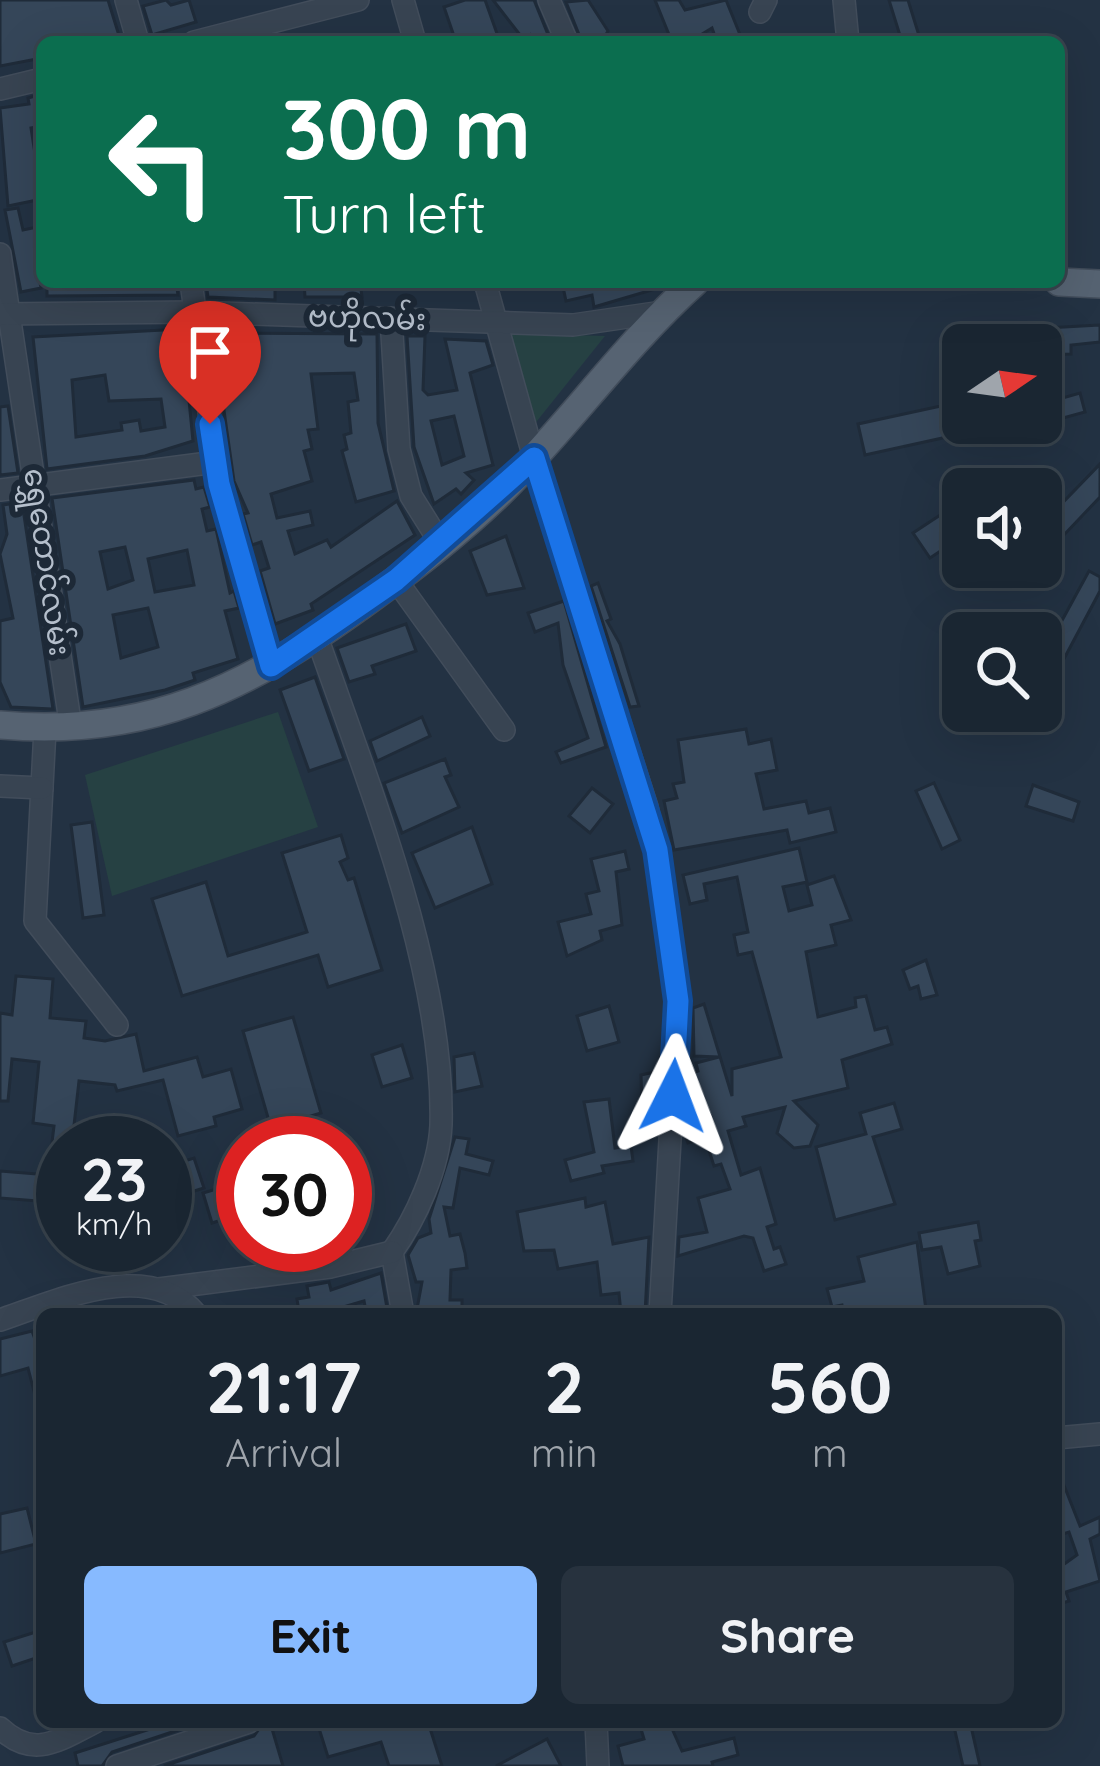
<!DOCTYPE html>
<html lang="en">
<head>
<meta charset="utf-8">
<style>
	body { margin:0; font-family:Quicksand,"Noto Sans Myanmar",sans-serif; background:#27323e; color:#f1f3f6; height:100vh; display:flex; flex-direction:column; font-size:45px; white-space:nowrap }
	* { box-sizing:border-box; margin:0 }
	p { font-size:39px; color:#9fa5ac }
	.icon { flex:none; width:66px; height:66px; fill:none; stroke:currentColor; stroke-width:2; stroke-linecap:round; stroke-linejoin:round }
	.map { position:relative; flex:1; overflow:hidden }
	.sheet { position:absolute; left:36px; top:1308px; width:1026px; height:420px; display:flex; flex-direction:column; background:#1a2632; border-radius:18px; box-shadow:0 12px 48px #0002,0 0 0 3px #38434d }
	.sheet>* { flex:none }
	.banner { position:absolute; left:36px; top:36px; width:1029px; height:252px; border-radius:18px; box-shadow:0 12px 48px #0002,0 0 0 3px #38434d; background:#0b6e4f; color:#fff; overflow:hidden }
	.needle { width:78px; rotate:77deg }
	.controls { position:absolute; left:942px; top:324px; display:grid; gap:24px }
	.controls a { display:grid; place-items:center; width:120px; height:120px; border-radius:18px; background:#1a2632; box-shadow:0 12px 48px #0002,0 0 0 3px #38434d; font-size:60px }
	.speed { position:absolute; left:36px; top:1116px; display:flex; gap:24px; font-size:60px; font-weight:700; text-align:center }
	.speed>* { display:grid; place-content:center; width:156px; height:156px; border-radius:50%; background:#1a2632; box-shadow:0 12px 48px #0002,0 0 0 3px #38434d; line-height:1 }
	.speed small { font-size:30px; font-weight:400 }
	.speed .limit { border:18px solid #d22; background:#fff; color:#111 }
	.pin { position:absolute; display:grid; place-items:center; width:102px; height:102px; color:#fff; margin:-123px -51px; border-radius:50% 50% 50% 0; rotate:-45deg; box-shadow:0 0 12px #0007 }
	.pin .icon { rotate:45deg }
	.me { position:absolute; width:132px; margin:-66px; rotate:3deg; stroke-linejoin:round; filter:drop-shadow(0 0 9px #0008) }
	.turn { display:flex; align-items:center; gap:42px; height:252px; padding:0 48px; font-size:54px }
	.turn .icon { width:156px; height:156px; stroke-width:2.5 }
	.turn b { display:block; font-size:84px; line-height:102px }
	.eta { display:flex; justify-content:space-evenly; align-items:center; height:204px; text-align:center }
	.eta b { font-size:72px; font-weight:800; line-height:84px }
	.cta { display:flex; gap:24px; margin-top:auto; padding:24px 48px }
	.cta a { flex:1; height:138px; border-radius:18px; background:#87baff; color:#111; font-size:48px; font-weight:800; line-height:138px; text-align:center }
	.cta a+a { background:#27323e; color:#f1f3f6 }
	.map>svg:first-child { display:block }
</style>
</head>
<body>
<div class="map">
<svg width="1100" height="1766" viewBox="0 0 1100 1766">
	<rect width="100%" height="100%" fill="#233243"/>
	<g fill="#264143">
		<path d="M510,333L605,336L533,426Z"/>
		<path d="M278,712L318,827L112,896L85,775Z"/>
	</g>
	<g fill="#354659" stroke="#1f2b39" stroke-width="3" fill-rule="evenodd">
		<path d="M0,0H108L121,42H42V58L0,66Z"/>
		<path d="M166,0L171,5L189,0L196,22L152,35L143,6Z"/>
		<path d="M465,0H485L500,42H456L444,7Z"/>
		<path d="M493,0H534L551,42H533L530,35L524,40Z"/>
		<path d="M588,0L608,31L604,38L582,42L566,2Z"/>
		<path d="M655,0H679L685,10L726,0L743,42H717L712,28L689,42H672Z"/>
		<path d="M889,0H908L921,42H902Z"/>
		<path d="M42,94V126L31,128L42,199L8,206L0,108L29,104L28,98Z"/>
		<path d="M18,208L23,230L42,226V251L35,252L41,288L21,292L5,210Z"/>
		<path d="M47,282H176L178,295L47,296Z"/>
		<path d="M275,282V300L208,297L206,283Z"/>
		<path d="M304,282H360L362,297H305Z"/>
		<path d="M562,282H661L662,287L594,307L592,295L566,301Z"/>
		<path d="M1100,325V342L1071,345V354L1041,355V345H1028V329Z"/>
		<path d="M182,329L193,441L145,456L47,469L33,337ZM105,375L109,401L161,399L165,427L141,431L139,420L121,423L122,430L76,437L72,380Z"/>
		<path d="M213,333L377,334L378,423L394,491L356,502L342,451L347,449L344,435L351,433L348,402L358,400L354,373L311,374L318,429L308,430L312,449L304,451L312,481L271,494L277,518L310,511L313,525L288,531L295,554L327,540L331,547L397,501L415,535L311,604L313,610L275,624L260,571L269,568L261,542L252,545L243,514L248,513L234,481Z"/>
		<path d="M407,336H425L423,390L428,395L457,390L445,339L486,341L493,365L470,373L493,465L466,473L474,480L461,494L456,489L434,504L414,447ZM454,416L464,456L442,465L431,421Z"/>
		<path d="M1080,393L1085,412L1045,423L1041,404Z"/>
		<path d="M950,404L956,435L865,455L858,424Z"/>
		<path d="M8,406L18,473L0,475V407Z"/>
		<path d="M1100,464V497L1062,537L1045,521Z"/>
		<path d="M194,480L196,489L204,487L210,507L202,509L207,531L216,529L230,593L234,591L239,608L225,611L238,659L193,673L195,680L165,690L83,707L52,498ZM125,547L133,580L108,589L100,552ZM187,550L194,585L155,592L148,559ZM148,608L158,647L121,658L113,615Z"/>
		<path d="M963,500V536L930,558L913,533Z"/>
		<path d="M22,502L53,709H52L11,707L0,682V621L13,618L0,554L7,534L3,505Z"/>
		<path d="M506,536L524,588L487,595L470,551Z"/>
		<path d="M1089,571L1100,577V591L1041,702V659Z"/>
		<path d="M598,583L611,619L607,621L620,644L639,706L630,707L591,586Z"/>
		<path d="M564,601L606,747L561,763L556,752L588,738L563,665L558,623L535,632L528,613Z"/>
		<path d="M406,624L416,651L372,666L375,674L349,682L337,648Z"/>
		<path d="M315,677L344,759L309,771L280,690Z"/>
		<path d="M422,717L430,736L377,761L370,741Z"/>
		<path d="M746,729L749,744L771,739L777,770L756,774L764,809L806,801L809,813L830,808L836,832L790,843L787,830L674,850L664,801L677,798L673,784L684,782L678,740Z"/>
		<path d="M445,759L451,775L445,777L459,807L402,833L384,783Z"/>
		<path d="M934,783L960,840L942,849L916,791Z"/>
		<path d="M1033,785L1079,802L1073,821L1026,806Z"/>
		<path d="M592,788L613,804L590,833L569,816Z"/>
		<path d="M92,822L104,915L83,918L71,825Z"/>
		<path d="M472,827L492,884L435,908L412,853Z"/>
		<path d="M341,835L348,858L340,862L348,880L354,878L382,970L328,987L318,955L182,996L152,899L206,882L228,956L307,932L282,853Z"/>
		<path d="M799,848L807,882L783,887L789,911L812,905L807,885L834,876L851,920L831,925L836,945L806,952L818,1017L856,1007L855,998L866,996L875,1030L887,1027L892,1044L842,1060L848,1088L794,1101L818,1125L810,1146L794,1148L777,1133L785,1107L743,1117L746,1126L728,1131L741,1175L760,1168L776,1224L767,1227L774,1249L780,1247L786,1264L764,1271L753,1238L744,1236L678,1256L679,1237L707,1232L698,1198L730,1189L721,1164L714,1166L705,1138L688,1143L685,1135L687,1110L700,1107L690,1074L698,1071L696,1063L719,1057L694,1056L693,1008L704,1004L732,1096V1069L781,1057L752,952L738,955L734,935L748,932L737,877L704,884L707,900L690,904L683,875Z"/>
		<path d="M625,851L629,869L616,872L622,925L600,931L602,940L567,956L558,922L591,914L586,894L599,891L591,859Z"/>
		<path d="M926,960L937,995L921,999L918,986L910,989L903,970Z"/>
		<path d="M16,976L53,979L50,1018L86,1021L84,1038L105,1041L136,1034L144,1071L197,1057L203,1077L231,1069L242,1109L214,1117L216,1126L178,1136L163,1080L117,1091L115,1085L79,1081L72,1143H63V1203L0,1198V1171L48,1175L54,1126L33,1123L39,1062L12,1059L8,1101H0V1013L12,1015Z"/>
		<path d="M609,1006L619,1042L587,1051L577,1016Z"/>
		<path d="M293,1017L321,1113L271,1128L243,1031Z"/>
		<path d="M402,1045L412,1078L382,1087L372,1055Z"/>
		<path d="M474,1053L482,1086L455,1092L454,1057Z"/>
		<path d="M659,1071L658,1094L649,1096L655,1135L643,1139L641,1075Z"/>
		<path d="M609,1099L615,1148L631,1146L633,1161L602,1166L604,1173L571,1181L565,1160L594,1152L584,1102Z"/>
		<path d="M894,1103L902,1129L873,1137L895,1204L835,1220L816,1147L866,1134L860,1113Z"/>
		<path d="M455,1137L469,1139L466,1154L493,1161L489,1175L460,1168L453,1208L444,1207L450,1236L460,1234L465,1253L467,1268L451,1270L450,1300H462V1314L417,1309L422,1282H416L408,1255L418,1238L431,1233L429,1219Z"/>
		<path d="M194,1158L204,1188L165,1200V1167Z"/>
		<path d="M243,1181V1213L212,1223L203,1193Z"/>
		<path d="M585,1198L586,1207L605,1202L613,1244L649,1237L645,1314H621L619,1293L601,1295L597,1262L558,1269L554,1250L524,1251L517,1212Z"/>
		<path d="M978,1222L981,1240L975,1241L980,1266L948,1274L941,1247L922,1250L919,1233Z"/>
		<path d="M917,1242L926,1310L844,1314L842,1305L832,1307L827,1289L864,1281L858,1257Z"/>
		<path d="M381,1273L388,1314L366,1311L364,1301L323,1313L299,1312L297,1299L309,1297L307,1286L329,1282L331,1290Z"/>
		<path d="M32,1331L36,1342L42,1340L38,1407L28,1368L0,1376V1339Z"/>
		<path d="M1056,1465L1080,1526L1100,1517V1534L1090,1539L1100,1581L1066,1592L1069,1601L1056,1605V1570L1077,1555L1069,1532L1056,1536Z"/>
		<path d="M27,1508L36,1544L0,1553V1514Z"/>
		<path d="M42,1630V1656L12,1666L4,1642Z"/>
		<path d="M172,1722H202L112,1752L102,1766H78L75,1753Z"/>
		<path d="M264,1722H270L283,1766H164L254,1736Z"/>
		<path d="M317,1722H428L442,1766H389L381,1742L328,1757Z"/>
		<path d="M669,1722L682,1751L734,1738L738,1755L712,1762L713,1766H623L618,1746L644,1739L641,1729Z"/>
		<path d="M953,1722H970L980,1766H963Z"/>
		<path d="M547,1739L561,1766H496Z"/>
	</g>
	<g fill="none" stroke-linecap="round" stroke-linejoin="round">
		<defs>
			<g id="minor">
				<path d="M126,0L138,42"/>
				<path d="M403,0L415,42"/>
				<path d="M549,0L567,42"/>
				<path d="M844,0L848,42"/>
				<path d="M760,12L766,0"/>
				<path d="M194,42L358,0"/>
				<path d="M0,89L42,79"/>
				<path d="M0,254L71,728"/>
				<path d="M191,282L219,484L271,666"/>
				<path d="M485,282L534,458L647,807L667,903L678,1001L660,1314"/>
				<path d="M0,314L193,312L573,325L662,312"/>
				<path d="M391,318L399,449L411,496L441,544"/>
				<path d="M0,490L216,462"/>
				<path d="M396,580L504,730"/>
				<path d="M317,637C367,781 445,972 441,1125C439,1168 416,1218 392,1252L403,1314"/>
				<path d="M45,729L35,921L117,1025"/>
				<path d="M0,786L42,788"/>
				<path d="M159,1289L330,1267L392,1252"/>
				<path d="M0,1320C57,1301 148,1257 196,1314"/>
				<path d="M1056,1438L1100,1434"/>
				<path d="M596,1722L598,1766"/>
				<path d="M0,1728C34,1760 59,1740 95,1722"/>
				<path d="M117,1766L249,1722"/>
			</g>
			<g id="major">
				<path d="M1059,282L1100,284"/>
				<path d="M0,725C147,738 245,689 362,605C413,568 466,528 510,483C574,418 627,343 695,282"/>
			</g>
		</defs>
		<use href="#minor" stroke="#424d5b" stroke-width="24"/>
		<use href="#major" stroke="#424d5b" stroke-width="30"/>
		<use href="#minor" stroke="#384452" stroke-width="21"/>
		<use href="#major" stroke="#566372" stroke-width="27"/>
	</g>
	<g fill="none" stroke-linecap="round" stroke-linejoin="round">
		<defs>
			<path id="route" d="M210,424L219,484L271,666L396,580L534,458L657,850L678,1001L673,1096"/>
		</defs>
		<use href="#route" stroke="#114b97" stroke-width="30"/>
		<use href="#route" stroke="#1a73e8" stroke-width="21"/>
	</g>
	<g text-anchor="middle" stroke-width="12" stroke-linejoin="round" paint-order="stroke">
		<g font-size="30" fill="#b5bfcc" stroke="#1d2937">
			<text transform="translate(367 318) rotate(2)" y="10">ဗဟိုလမ်း</text>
			<text transform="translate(47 562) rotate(82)" y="10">ရွှေတောင်လမ်း</text>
		</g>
	</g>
</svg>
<div class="controls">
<a><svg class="needle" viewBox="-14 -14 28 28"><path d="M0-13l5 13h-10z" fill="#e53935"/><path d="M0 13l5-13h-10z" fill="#9fa5ac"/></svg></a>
<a><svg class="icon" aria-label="sound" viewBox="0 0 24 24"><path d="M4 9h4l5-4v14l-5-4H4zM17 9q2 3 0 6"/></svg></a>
<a><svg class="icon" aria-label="search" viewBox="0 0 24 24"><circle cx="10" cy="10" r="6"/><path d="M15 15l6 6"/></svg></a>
</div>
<div class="speed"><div>23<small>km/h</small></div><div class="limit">30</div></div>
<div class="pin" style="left:210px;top:424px;background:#d93025"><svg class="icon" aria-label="arrive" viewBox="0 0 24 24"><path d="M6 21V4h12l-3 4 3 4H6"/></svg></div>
<svg class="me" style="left:673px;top:1096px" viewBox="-20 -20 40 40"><path d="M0-17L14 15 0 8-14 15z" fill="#1a73e8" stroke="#fff" stroke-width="4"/></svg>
<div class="banner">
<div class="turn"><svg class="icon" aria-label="left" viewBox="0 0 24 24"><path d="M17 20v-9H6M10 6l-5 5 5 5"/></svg><div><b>300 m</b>Turn left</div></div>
</div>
<section class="sheet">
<div class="eta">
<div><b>21:17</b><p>Arrival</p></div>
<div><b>2</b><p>min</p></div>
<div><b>560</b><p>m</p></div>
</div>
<div class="cta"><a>Exit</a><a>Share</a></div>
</section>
</div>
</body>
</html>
